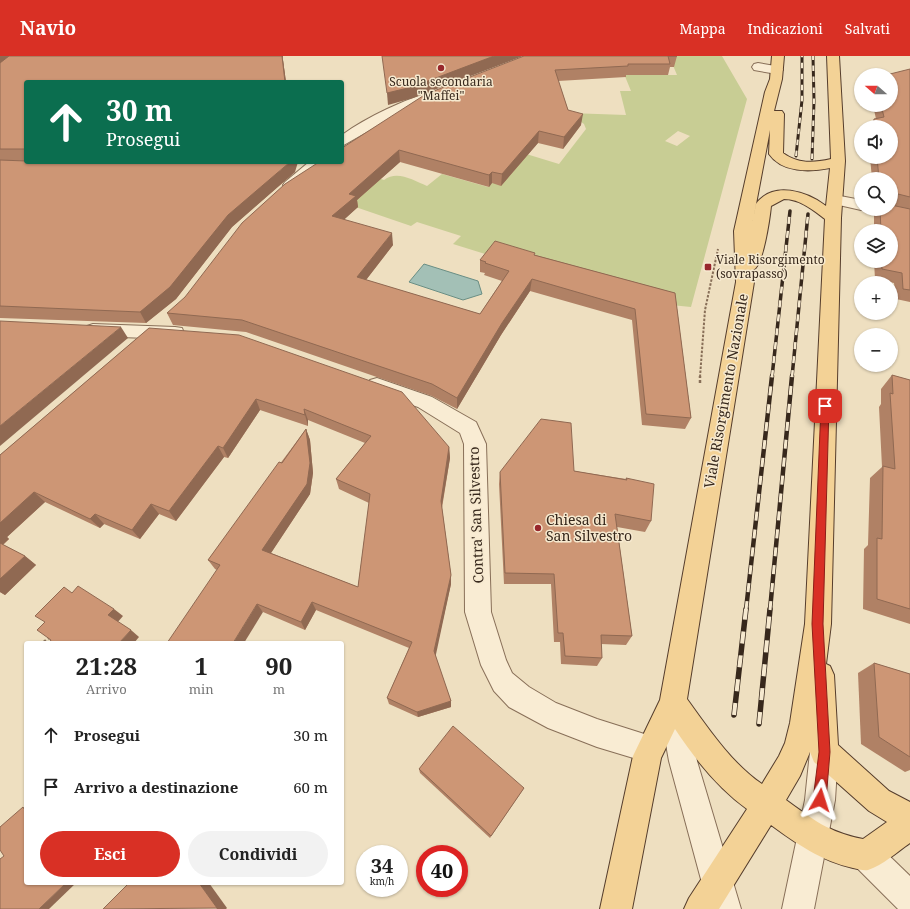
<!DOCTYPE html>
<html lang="it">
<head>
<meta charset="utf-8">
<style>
	body { margin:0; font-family:"Noto Serif",serif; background:#f2f2f2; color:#222; height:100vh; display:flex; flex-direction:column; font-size:15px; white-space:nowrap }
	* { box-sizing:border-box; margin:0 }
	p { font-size:13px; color:#767676 }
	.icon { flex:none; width:22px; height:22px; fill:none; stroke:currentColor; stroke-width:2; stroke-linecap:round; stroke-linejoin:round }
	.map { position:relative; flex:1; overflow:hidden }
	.details { position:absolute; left:24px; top:585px; width:320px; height:244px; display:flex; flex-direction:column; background:#fff; border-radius:4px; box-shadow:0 1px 3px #0004 }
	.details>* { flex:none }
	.banner { position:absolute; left:24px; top:24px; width:320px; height:84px; border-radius:4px; box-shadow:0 1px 3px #0004; background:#0b6e4f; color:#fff; overflow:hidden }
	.needle { width:26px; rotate:290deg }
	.tools { position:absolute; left:854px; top:12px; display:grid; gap:8px }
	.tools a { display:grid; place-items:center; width:44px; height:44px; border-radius:50%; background:#fff; box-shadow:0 1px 3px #0004; font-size:20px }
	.speed { position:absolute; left:356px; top:789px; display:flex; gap:8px; font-size:20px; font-weight:700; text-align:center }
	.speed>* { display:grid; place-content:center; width:52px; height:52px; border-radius:50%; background:#fff; box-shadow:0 1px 3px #0004; line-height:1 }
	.speed small { font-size:10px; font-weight:400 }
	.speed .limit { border:6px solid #d22; background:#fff; color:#111 }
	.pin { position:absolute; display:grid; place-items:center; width:34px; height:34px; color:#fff; margin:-17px; border-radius:8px; box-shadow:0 2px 6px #0006 }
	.me { position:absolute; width:44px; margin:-22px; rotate:6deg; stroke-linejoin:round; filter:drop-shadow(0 0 3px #0008) }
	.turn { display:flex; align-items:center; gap:14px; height:84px; padding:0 16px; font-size:18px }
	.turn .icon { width:52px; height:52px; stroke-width:2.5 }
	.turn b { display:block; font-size:28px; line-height:34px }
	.eta { display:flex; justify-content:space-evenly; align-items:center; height:68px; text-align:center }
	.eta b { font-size:24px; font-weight:700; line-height:28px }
	.primary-button { display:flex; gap:8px; margin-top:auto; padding:8px 16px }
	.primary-button a { flex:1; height:46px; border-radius:24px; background:#d93025; color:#fff; font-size:16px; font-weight:700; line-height:46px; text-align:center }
	.primary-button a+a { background:#f2f2f2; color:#222 }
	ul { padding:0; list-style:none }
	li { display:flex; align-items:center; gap:12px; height:52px; padding:0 16px }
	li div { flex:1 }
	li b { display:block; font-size:15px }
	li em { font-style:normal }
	header { display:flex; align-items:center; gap:24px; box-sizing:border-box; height:56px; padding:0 20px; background:#d93025; color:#fff }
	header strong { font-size:19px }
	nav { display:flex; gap:22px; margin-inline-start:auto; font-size:14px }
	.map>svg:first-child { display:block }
</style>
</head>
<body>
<header>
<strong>Navio</strong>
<nav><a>Mappa</a><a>Indicazioni</a><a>Salvati</a></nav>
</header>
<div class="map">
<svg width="910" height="853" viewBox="0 0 910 853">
	<rect width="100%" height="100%" fill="#eedfc0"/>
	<path fill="#c8cd94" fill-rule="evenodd" d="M669,0H722L747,43L691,251L671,249L498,202L453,188L461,180L417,166L411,170L338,145L378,122L384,124C397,114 413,124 427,130L442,118L488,131L523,97L559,108L586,73L584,68L569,57L626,59L620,35H631L622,13L661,19H677ZM678,75L690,80L677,90L665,85Z"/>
	<path fill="#a3c0b6" stroke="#6a8e84" d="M424,208L478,225L482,238L463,244L409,226Z"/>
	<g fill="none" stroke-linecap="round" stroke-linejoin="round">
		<defs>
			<g id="minor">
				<path d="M758,7L781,11L783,14L777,18L754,14L752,11L754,8Z"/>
				<path d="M435,35L439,36L441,39L439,42L391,62L342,90V79C367,61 405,43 435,35Z"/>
				<path d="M309,106H325L295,132H285L283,129L285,126Z"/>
				<path d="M835,139L861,144V153H863L861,154L830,147L827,144L830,141Z"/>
				<path d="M93,268L175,271L182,272L184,277L182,282L175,283L93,280L87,278L84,274L87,270Z"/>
				<path d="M377,322L432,341L476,366L486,388L491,556L506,604L512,617L529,631L556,647L597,663L660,683L664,693L660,703L650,707L597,691L548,672L509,651L494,635L481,609L465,556L464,388L460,377L418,351L370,334L367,329L370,324Z"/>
				<path d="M673,635L683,639L687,649L697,705L741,853H709L669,705L659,649L663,639Z"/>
				<path d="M824,682L834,686L838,696L835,744L814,853H782L805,744L810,696L814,686Z"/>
				<path d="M866,784L877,788L910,820V853H898L855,810L851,799L855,788Z"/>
			</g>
			<path id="major" d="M772,0H784L782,23L774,55H782L784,58L783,97C798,108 813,107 831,103L827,0H839L845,105L841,162L831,568L826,608L830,610L834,619L838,689L889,735L910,746V787C897,796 883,809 868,814C864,815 858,813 853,812C821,805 797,788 771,769L719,853H684L689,842L747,753C718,732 694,702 675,673L661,702L632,853H600L633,700L660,644L736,226L734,175L765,36L770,23ZM770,74L769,98C782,117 810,116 830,112L826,150C808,136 773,124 756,148L750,180ZM784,143C800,143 813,154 825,163L805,568L790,667L785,687L779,700L762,728C732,708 708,672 687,643L754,226L753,214C763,211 770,161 771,150ZM810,696L814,706L869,755L887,766L863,783C828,776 814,764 786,744L800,720Z"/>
		</defs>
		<use href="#minor" stroke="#886f58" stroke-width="2"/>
		<use href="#major" stroke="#553d2c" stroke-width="2"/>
		<path stroke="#886f58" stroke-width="2" stroke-dasharray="2.5 1.5" stroke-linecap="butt" d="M700,321L705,254L718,193"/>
		<path stroke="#886f58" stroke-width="2.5" stroke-dasharray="3 2" stroke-linecap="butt" d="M700,327V320"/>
		<path stroke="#886f58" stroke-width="3" stroke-dasharray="4 2.5" stroke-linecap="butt" d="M43,587L49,582"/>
		<use href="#minor" fill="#f9ecd3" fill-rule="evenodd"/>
		<use href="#major" fill="#f3d296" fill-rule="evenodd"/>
		<defs>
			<g id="rail-far3">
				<path d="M796,100L802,44V0"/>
				<path d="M812,103L814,45L813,0"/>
			</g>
			<g id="rail-far2">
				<path d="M772,321L790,155"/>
				<path d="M792,321L808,158"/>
			</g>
			<g id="rail-far1">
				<path d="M746,554L772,320"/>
				<path d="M770,554L792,320"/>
			</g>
			<g id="rail">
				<path d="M734,659L746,553"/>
				<path d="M759,668L770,553"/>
			</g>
		</defs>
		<use href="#rail-far3" stroke="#37281c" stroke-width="3"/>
		<use href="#rail-far2" stroke="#37281c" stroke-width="3.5"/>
		<use href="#rail-far1" stroke="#37281c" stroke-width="4.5"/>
		<use href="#rail" stroke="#37281c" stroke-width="5.5"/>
		<use href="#rail-far3" stroke="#f6e9cf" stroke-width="2" stroke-dasharray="5.5" stroke-linecap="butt"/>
		<use href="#rail-far2" stroke="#f6e9cf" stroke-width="2.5" stroke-dasharray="7" stroke-linecap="butt"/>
		<use href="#rail-far1" stroke="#f6e9cf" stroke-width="3" stroke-dasharray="9" stroke-linecap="butt"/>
		<use href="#rail" stroke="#f6e9cf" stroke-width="4" stroke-dasharray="12" stroke-linecap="butt"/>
	</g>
	<g fill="#b08165">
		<path d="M0,0L283,4L286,26H26V106L295,116L232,171L176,243L146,267L0,262Z"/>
		<path d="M524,0H677L674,11H670L668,19H626V21L558,25L568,54L581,69L563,93L538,87L501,130L492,127L489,131L400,106L357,144L358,151L344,163L393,189L366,224L480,258L502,225L484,219L485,217L480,216V204L535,199L675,237L691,362L685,373L642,369L632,264L530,235L501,279L457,353L432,340L246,276L173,269L167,257Z"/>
		<path d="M910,13V153L891,149L910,153V246L896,243L894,227L875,223L874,205H891V175H874V155L875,153H891V123H872L870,101H891V71H869L874,63H876L873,49H891Z"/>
		<path d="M149,272L449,391L450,402L442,452L451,519V528L435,599L451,645V651L418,661L389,648L387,642L409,592L316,554L305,574L263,556L217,514L215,513L208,504L306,373L310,384L313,417L310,438L271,497L358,531L369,447L339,433L336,423L365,387L308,364V370L260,354L228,402L224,401L176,465L159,458L140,483L104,468L100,472L45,446L7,481L9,483L3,489L25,500L36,509L5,539L0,536V399Z"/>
		<path d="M892,319L910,324V568L863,553L864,493L868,489L870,422L882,411L879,351L881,348V333Z"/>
		<path d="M574,415L626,423V422L651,465L645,476L617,471L632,580L626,589L601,588L602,602L597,610L561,608L560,586H554L551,528H504L499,428L500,416Z"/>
		<path d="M874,607L910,618V714L905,716L861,688L858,617Z"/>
		<path d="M419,713L524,732L490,782L420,717Z"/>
	</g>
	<g fill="#906952">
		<path d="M0,0H11L0,7Z"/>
		<path d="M282,0H283V4L286,26H285Z"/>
		<path d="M494,0H523L413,42L388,49L387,37Z"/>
		<path d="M583,58L581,69L563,93L564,81Z"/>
		<path d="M539,75L538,87L501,130L502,118Z"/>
		<path d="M399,94L400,106L357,144L358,151L335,172L332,160L349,138Z"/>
		<path d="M290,106H298L295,116L232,171L176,243L146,267L140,256L228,159Z"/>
		<path d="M492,116V127L489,131V119Z"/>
		<path d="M392,177L393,189L359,233L357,221Z"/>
		<path d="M532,223L530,235L501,279L457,353V342L502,267Z"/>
		<path d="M121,271L128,282L0,390V370Z"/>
		<path d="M256,343L260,354L228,402L223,392Z"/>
		<path d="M304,353L308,364V370L305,359Z"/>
		<path d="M306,373L310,384L313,417L310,438L267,503L262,494Z"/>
		<path d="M218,390L224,401L176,465L169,455Z"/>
		<path d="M449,391L450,402L441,455V445Z"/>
		<path d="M34,436L45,446L7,481L9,483L0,491V467Z"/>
		<path d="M151,448L159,458L140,483L132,474Z"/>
		<path d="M95,458L104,468L100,472L90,463Z"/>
		<path d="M25,500L36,509L5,539L0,536V523Z"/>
		<path d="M451,519V528L435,603L434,595Z"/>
		<path d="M312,546L316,554L305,574L301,566Z"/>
		<path d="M257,548L263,556L244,587H233Z"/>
		<path d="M114,553L123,560L117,567L108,559Z"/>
		<path d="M131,574L139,581L134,587H119Z"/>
		<path d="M451,645V651L418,661L417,656Z"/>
		<path d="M66,827H76L49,853H39Z"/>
		<path d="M199,827H209L227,852L226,853H217Z"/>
	</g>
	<g fill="#cd9675" stroke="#906952">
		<path d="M9,0H282L285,26H26V93H0V7Z"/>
		<path d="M382,0H494L412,31L387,37Z"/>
		<path d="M524,0H677H668L670,8H628V10L555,14L568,54L583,58L564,81L539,75L502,118L492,116L489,119L399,94L349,138L356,140L332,160L392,177L357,221L480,258L509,215L485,207L486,206L480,204L495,185L535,197L534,199L675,237L691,362L646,358L635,253L532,223L502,267L457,342L432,328L242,264L167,257L185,241L242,167L285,128L319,106H342V92L426,38Z"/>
		<path d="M910,13V141L898,138L896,141H891V123H879L877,101H891V71H874V63L884,61L881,49H891V19H886Z"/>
		<path d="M0,104L26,105V106H290L228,159L170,231L140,256L0,250Z"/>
		<path d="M891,149L910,153V234L903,233L902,217L882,213L881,205H891V175H881L880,153H891Z"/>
		<path d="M0,265L121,271L0,370Z"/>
		<path d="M149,272L239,279L402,336L449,391L441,445L451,519L434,595L451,645L417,656L387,642L412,586L312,546L301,566L257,548L233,587H167L220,509L208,504L279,406L282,407L306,373L310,407L307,428L262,494L358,531L370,438L336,423L371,380L304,353L305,359L256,343L223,392L218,390L169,455L151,448L132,474L95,458L90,463L34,436L0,467V399Z"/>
		<path d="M892,319L910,324V553L877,543V482L882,483L883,410L895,413L890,337L893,338Z"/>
		<path d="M541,363L571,367L574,415L627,424L626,422L654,428L651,465L615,458L632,580L601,579L602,602L565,600L563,577H558L554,518L505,517L500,416Z"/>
		<path d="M0,487L25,500L0,523Z"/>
		<path d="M78,530L114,553L108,559L131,574L119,587H49L51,584L37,574L45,566L35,560L64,531L72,537Z"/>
		<path d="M874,607L910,618V701L879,681Z"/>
		<path d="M453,670L524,732L491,780L419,713Z"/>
		<path d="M23,751L26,756V827H66L39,853H0V803L4,800L0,794V771Z"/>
		<path d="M129,827H153L154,829L156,827H199L217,852L103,853Z"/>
	</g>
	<path fill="#d93025" stroke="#8d1f18" d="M825,347L829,350L823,568L830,696L826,744L824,749L820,751L815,749L813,744L819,696L812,568L821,350Z"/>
	<g fill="#98272c" stroke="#f6e9cf" stroke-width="1.5">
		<circle cx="441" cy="12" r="4"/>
		<rect x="704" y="207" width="8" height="8" rx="2"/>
		<circle cx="538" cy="472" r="4"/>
	</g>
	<g text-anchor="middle" stroke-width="3" stroke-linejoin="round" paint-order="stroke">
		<g font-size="12" fill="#37281c" stroke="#f6e9cf">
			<text x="441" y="30">Scuola secondaria<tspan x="441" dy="14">"Maffei"</tspan></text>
			<text x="716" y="208" text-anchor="start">Viale Risorgimento<tspan x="716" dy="14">(sovrapasso)</tspan></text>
		</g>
		<g font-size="14" fill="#37281c" stroke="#f6e9cf">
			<text transform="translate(726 335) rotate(-80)" y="5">Viale Risorgimento Nazionale</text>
			<text transform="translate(476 459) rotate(-92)" y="5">Contra' San Silvestro</text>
		</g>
		<g font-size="14" fill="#37281c" stroke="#f6e9cf" text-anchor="start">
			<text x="546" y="469">Chiesa di<tspan x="546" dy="16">San Silvestro</tspan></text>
		</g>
	</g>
</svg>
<div class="tools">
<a><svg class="needle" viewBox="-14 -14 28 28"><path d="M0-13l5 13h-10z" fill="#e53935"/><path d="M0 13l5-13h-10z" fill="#767676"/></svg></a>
<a><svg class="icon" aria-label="sound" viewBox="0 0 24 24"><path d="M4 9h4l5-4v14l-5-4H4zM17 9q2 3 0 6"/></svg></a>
<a><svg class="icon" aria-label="search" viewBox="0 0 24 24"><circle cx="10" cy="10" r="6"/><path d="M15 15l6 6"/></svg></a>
<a><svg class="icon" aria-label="layers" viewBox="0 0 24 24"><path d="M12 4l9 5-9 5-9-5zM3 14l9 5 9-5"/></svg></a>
<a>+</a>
<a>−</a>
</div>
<div class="speed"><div>34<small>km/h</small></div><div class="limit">40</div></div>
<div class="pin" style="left:825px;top:350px;background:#d93025"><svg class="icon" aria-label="arrive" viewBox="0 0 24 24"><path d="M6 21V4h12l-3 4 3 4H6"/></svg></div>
<svg class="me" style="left:820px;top:744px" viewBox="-20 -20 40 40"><path d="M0-17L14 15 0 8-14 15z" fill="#d93025" stroke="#fff" stroke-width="4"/></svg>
<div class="banner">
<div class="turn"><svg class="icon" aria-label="ahead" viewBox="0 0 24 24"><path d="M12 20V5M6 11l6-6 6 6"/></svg><div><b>30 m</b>Prosegui</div></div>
</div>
<section class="details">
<div class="eta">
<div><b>21:28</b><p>Arrivo</p></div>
<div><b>1</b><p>min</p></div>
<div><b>90</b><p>m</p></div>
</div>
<ul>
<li><svg class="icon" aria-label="ahead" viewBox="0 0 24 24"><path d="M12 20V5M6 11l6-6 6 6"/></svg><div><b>Prosegui</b></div><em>30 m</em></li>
<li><svg class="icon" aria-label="arrive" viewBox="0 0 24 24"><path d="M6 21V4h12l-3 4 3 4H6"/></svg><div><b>Arrivo a destinazione</b></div><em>60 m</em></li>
</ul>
<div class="primary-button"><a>Esci</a><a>Condividi</a></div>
</section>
</div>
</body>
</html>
